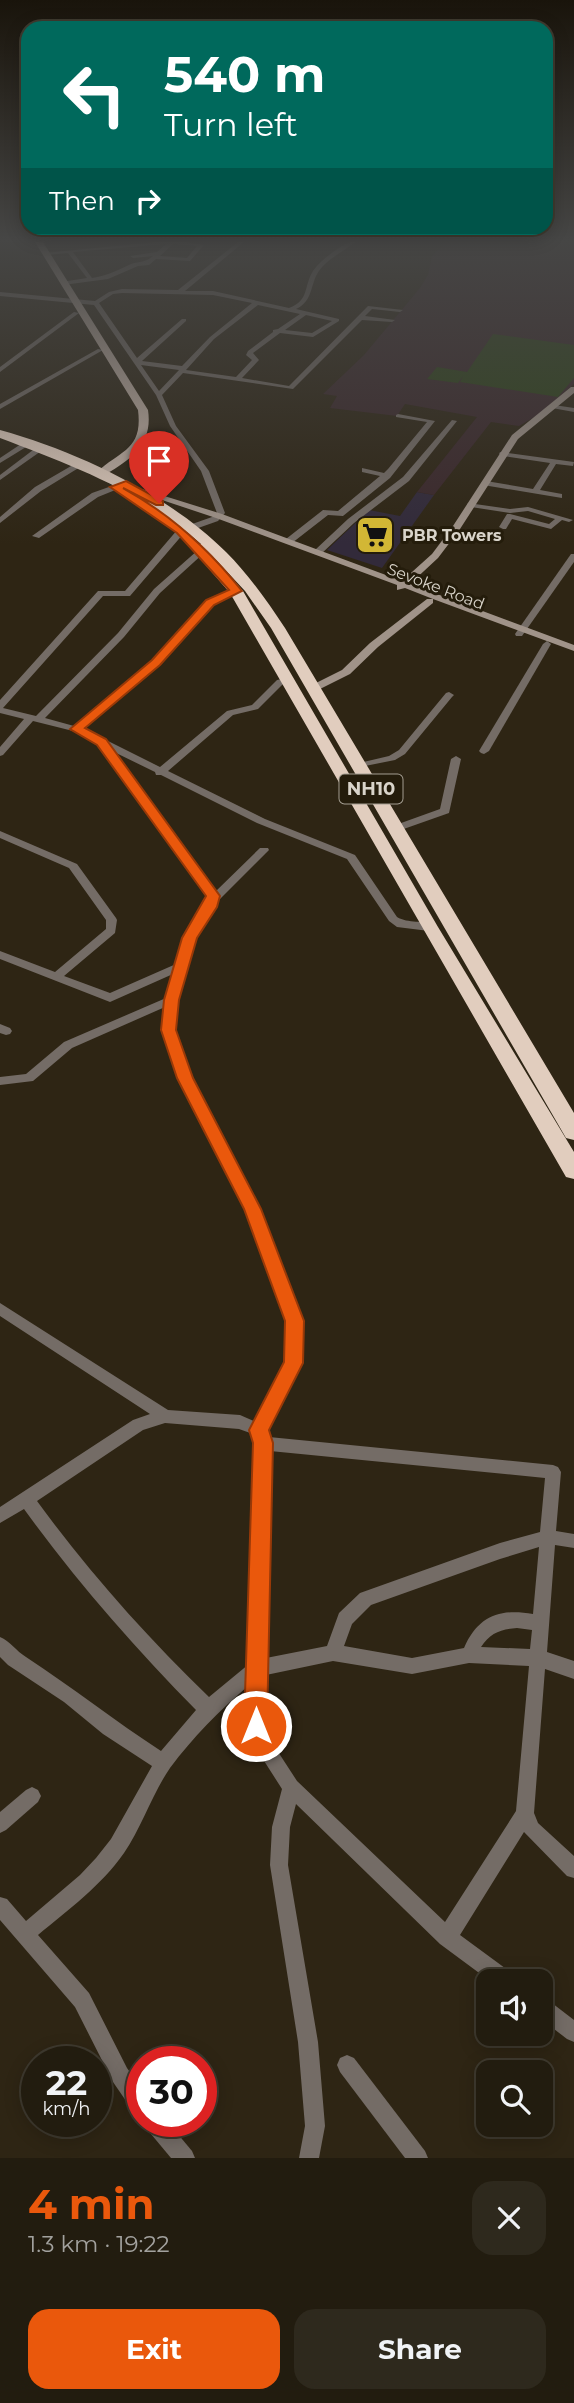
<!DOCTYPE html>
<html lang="en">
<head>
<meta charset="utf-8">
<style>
	body { margin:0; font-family:Montserrat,sans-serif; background:#2e291d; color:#f1f3f6; height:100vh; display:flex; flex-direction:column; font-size:26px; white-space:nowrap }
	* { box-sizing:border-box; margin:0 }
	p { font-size:23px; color:#a2a19e }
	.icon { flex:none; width:38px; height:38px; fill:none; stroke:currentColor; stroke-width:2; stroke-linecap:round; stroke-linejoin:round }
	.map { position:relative; height:2158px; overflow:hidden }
	.drawer { display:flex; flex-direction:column; background:#221c0f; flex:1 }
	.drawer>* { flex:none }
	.guide { position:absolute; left:21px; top:21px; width:532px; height:214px; border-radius:21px; box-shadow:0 4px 18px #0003,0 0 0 2px #3f3a2f; background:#00695c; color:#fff; overflow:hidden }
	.fabs { position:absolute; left:476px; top:1969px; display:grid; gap:14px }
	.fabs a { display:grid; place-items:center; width:77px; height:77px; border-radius:14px; background:#221c0f; box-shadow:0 4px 18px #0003,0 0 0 2px #3f3a2f; font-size:35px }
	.speed { position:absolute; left:21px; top:2046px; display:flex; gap:14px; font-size:35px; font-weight:700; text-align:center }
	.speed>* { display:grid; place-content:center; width:91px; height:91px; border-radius:50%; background:#221c0f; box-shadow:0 4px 18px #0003,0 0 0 2px #3f3a2f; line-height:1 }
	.speed small { font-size:18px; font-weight:400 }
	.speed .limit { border:10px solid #d22; background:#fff; color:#111 }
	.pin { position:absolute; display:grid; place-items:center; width:60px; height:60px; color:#fff; margin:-72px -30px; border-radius:50% 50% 50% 0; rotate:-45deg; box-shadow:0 0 7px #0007 }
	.pin .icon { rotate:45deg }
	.me { position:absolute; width:77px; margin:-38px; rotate:0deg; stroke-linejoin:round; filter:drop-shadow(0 0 5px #0008) }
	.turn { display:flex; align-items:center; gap:24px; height:147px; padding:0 28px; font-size:32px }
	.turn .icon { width:91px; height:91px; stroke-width:2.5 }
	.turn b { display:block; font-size:49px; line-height:60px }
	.then { display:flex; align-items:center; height:66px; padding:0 28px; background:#0003; gap:14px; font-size:26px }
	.round { display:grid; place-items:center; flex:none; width:74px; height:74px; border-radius:21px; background:#2e291d }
	.headline { display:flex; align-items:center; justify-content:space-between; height:119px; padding:0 28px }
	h1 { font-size:42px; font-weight:700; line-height:52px; color:#ea580c }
	.button { display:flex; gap:14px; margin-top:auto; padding:14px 28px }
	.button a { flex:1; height:80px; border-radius:21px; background:#ea580c; color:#fff; font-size:28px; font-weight:700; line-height:80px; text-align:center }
	.button a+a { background:#2e291d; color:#f1f3f6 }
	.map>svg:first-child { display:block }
</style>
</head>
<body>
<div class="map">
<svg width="574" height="2158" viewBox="0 0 574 2158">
	<rect width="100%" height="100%" fill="#2e2514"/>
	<path fill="#322a3a" d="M417,492L434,495L382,568L327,550L369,510L400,516Z"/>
	<path fill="#3b282b" d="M446,242H574V384L538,415L519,426L491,422L434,495L417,492L477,417L405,404L397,416L330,408L337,396L323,394L364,355L420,288L428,275L432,256Z"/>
	<path fill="#2e4319" d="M493,334L574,345V378L558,397L460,382L463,376L458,383L427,379L437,367L467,372Z"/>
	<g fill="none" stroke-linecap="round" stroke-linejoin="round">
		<g fill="#746c66" fill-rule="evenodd">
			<path d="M157,242H185L204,245L190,261L156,259L149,265L138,266L108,279L63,285L61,282L87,278L68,253L47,255L44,253ZM166,244L157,252L130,256L133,258L153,256C145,263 140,261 131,264C118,270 107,276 92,278L73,252ZM173,244L197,246L187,258L160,256Z"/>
			<path d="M238,242H244L185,291H213L289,308C310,300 303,287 313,271C320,261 330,254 339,248C345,244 348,242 355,242C342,253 324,260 316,276C310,290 311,302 296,309L339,319V321L313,337L280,333L253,353L259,360L242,378L289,386L368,306L403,310L400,312L372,309L365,316L395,320L392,322L362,320L293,389L183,373L162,395L176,426L209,471L225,513L218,521L184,533L130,596H103L3,708L36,716L118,633L154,589L198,550L205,552L160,593L124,637L45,718L74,726L153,660L207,601L233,589H239V593L213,605L159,664L82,728L160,767L227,711L252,705L277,680L291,677V681L283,684L258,709L233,715L168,771L265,819L355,855L397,917C408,924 424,919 435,927L429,931L397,927L389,921L347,859L257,823L161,775H156L155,772L112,751L215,892L260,848H268L269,850L217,902L194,938L187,963L189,965L186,968L177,1000L175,1030L191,1078L260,1209L301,1321L300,1362L267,1430L269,1437L553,1465L558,1467L561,1472L556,1531L574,1534V1548L555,1545L547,1652L574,1661V1679L545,1669L534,1813L538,1823L574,1856V1878L567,1876L524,1832L460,1935L513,1974L516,1981H490L440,1944L296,1804L290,1827L288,1865L318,2042L325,2126L319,2158H299L305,2126L298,2042L270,1865L272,1827L282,1789L259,1753L247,1726L248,1686C219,1711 193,1737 170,1768C152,1794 142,1827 124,1853C101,1886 68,1910 38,1935L89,1993L127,2068L142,2089V2117L135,2114L113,2082L75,2007L0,1920V1897L7,1899L26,1921L80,1875L96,1858L111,1839L152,1766L103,1734L64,1702L8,1665L0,1657V1637C10,1641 16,1651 26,1657C72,1687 115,1721 161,1751L196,1710C134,1647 76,1581 24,1509L0,1523V1507L133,1420L150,1414L0,1316V1303L168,1410L240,1415L256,1422L286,1362L287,1321L246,1209L179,1078L163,1030L165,1007L72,1048L33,1081L0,1085V1077L26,1074L64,1042L166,998L173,974L110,1002L0,959V951L55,972L106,929V920L69,868L0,838V831L77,864L116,918L117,920L115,933L64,976L110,993L176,964L183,938L205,907L208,896L97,743L73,731L33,721L3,755L0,756V747L24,719L0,713V700L98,591H125L178,529L212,517L217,513L201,471L170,426L156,395L94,305L0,296V292L95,301L109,292L122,289L178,290ZM122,293L213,295L252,303L210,337L182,366L142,361L186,321V319H182L137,358L99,303L113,294ZM258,305L300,314L278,329L273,330V332L248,351L246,355L252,360L236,377L186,370L214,339ZM306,315L332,321L312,333L285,330ZM141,365L179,370L159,391ZM165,1423L239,1429L253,1434L255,1443L249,1664L209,1697C146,1636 88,1571 37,1501L143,1430ZM270,1451L545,1478L540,1532L500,1543L360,1593L339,1613L327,1646L266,1658ZM539,1547L533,1614C500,1608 478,1616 464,1648L412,1658L344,1646L352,1624L371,1605L500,1559ZM517,1628L532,1630L530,1649L481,1647C490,1633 501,1629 517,1628ZM333,1661L412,1674L469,1663L529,1666L516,1811L445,1922L297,1781L271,1741L265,1726L266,1675Z"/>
			<path d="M74,312L79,313L0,372V367Z"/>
			<path d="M98,349L103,350L0,409V404Z"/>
			<path d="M554,405L574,408V412L552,408V406Z"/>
			<path d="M398,414L435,421L390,478L343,516L328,515L292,543H286V539L323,510L338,511L380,476L362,472V468L384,473L388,469L427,422L396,417V415Z"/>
			<path d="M452,420L457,421L409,481L354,523L321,554H315V550L348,519L403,477Z"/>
			<path d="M24,442L31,444L0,463V458Z"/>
			<path d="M37,447L44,449L0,480V475Z"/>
			<path d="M500,452L574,462L573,466L556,464L540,490L562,494V498L483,485V481H486L533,489L550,463L503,456L499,454Z"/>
			<path d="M78,462L85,464L41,491L0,523V517L35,487Z"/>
			<path d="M123,482L130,484L98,497L39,538L32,536L92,493Z"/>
			<path d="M468,503L510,509L528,507L573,520L569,522L562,520L551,529L512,519L506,529H503L499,527L507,514H510L549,524L555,519L528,511L510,513L471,507L467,505Z"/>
			<path d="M571,554H574V562L522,636H516L515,634Z"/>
			<path d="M547,641L551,644L489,751L484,754L481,753L479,751L543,644Z"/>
			<path d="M449,692L454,695L452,697L405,754L395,760L355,768V764L389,756L399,750L446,693Z"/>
			<path d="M456,756L461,759L449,813L398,831H390V827L440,809L451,759Z"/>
			<path d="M0,1024L10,1028L12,1031L10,1034L6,1035L0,1033Z"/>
			<path d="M32,1787L38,1790L41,1796L38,1802L6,1830L0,1833V1812L26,1790Z"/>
			<path d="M541,1997L548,2000L574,2020V2042L567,2039L541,2019Z"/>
			<path d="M347,2055L354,2058L425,2151L428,2158H405L340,2072L337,2065L340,2058Z"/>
			<path d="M143,2121H167L192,2151L195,2158H171L146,2128Z"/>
		</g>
		<path fill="#a09389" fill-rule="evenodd" d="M571,387H574V393L518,439L460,529L438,558L410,584L574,645V651L433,599V603L378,647L350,674L316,691H308V687L342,670L370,643L427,599H433L405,588L397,590V585L216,518L135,491L142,489L222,514L402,581L432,554L453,526L512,435Z"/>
		<path fill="#c2b1a5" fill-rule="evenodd" d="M35,242H43L148,410C153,443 132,459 106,474L97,472C121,450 143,450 138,410Z"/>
		<path fill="#e1cdbe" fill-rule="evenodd" d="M0,430C77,451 169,495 226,552C249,575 267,601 285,628L574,1113V1140L566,1138L271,628L245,591L204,547L243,591L438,927L574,1152V1179L566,1177L230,593L190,547L201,544C144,492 71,465 0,438Z"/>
	</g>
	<linearGradient id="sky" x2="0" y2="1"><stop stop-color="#19140b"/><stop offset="0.44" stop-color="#464645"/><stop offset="1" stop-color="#464645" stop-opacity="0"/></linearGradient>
	<rect width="574" height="544" fill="url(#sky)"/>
	<path fill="#ea580c" stroke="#983908" stroke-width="2" d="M126,481L163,501V505H156L123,488C170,514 208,548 242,591L214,605L160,665L85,728L106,739L220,896L217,907L197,938L179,1000L176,1030L193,1078L261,1209L304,1321L303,1363L269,1430L273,1443L267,1726L264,1734L256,1737L247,1734L244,1726L253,1443L249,1430L284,1362L285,1321L244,1209L177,1078L161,1030L164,1000L182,938L206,896L97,745L70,729L152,660L206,600L229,590L177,533L110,487Z"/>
	<defs>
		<symbol id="supermarket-square" viewBox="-11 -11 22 22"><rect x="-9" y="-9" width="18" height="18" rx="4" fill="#d2b735" stroke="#241c0b"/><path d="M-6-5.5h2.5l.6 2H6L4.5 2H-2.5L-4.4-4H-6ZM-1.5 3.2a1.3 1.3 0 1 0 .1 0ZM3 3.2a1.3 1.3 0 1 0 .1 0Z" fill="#111"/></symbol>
	</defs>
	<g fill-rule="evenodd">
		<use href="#supermarket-square" x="353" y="513" width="44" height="44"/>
	</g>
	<g text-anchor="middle" stroke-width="6" stroke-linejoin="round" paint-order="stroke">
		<g font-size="16" font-weight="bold" fill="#d9d4ca" stroke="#241c0b" text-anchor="start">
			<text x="402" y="541">PBR Towers</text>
		</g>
		<g font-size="16" fill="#d9d4ca" stroke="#241c0b">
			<text transform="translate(436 586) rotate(21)" y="6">Sevoke Road</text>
		</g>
		<rect fill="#241c0b" stroke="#a39d91" stroke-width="2" x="339.5" y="774.5" width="63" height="29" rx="5"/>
		<g font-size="18" font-weight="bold" fill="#d9d4ca">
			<text x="371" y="795">NH10</text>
		</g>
	</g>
</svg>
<div class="fabs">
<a><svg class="icon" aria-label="sound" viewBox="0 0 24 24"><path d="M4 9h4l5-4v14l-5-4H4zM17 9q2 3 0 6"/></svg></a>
<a><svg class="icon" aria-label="search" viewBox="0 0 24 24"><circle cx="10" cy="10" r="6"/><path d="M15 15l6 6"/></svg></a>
</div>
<div class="speed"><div>22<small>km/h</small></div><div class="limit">30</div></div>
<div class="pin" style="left:159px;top:503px;background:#d93025"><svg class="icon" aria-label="arrive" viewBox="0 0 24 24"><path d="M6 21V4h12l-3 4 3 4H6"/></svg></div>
<svg class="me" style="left:256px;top:1726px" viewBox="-20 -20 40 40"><circle r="17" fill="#ea580c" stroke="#fff" stroke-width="3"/><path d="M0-11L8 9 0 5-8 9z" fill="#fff"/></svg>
<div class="guide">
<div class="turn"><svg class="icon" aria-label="left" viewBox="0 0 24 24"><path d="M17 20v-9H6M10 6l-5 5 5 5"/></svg><div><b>540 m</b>Turn left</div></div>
<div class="then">Then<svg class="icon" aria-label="right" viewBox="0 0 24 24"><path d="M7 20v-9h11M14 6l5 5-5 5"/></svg></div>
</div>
</div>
<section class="drawer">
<div class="headline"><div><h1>4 min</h1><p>1.3 km · 19:22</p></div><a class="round"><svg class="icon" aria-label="close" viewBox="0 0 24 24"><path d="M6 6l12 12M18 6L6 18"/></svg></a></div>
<div class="button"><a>Exit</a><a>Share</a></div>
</section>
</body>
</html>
